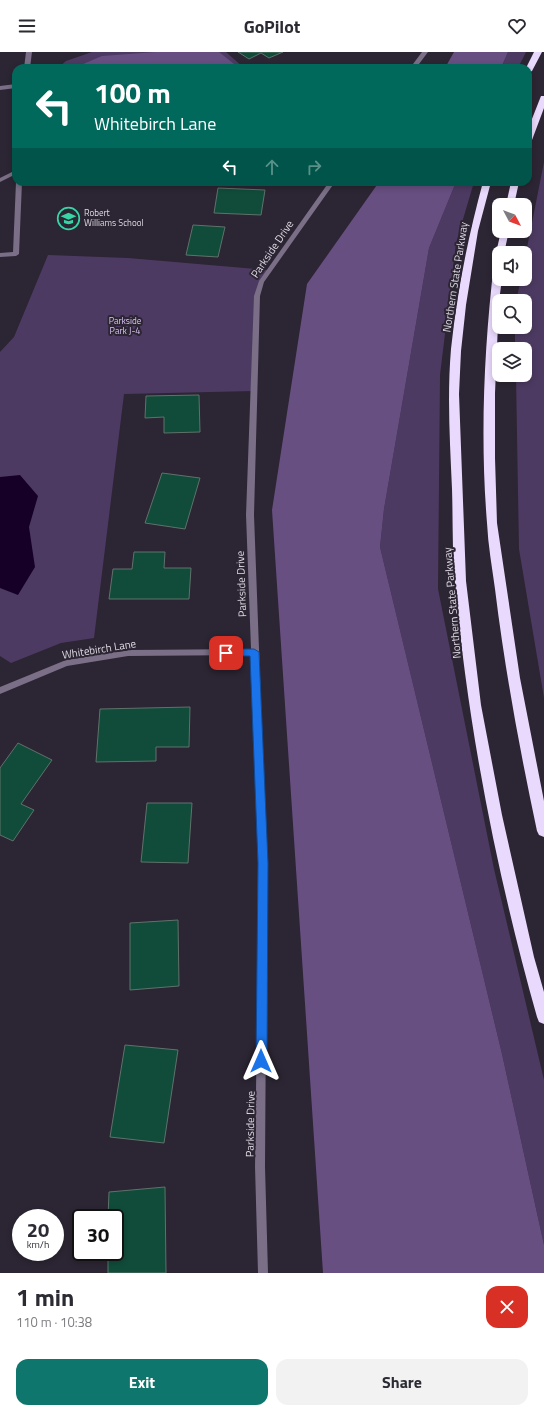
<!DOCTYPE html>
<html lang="en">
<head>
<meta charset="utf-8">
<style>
	body { margin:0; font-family:"Titillium Web",sans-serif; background:#f2f2f3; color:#2b2b33; height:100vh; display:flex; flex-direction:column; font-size:15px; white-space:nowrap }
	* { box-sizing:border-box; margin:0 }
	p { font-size:13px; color:#7c7c81 }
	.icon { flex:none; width:22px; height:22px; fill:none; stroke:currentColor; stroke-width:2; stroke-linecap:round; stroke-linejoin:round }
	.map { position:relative; height:1221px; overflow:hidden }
	.details { display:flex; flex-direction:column; background:#fff; flex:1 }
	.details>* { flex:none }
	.banner { position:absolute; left:12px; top:12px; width:520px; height:122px; border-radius:12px; box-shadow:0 2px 6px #0003; background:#00695c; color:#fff; overflow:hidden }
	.needle { width:26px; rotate:131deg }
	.controls { position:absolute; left:492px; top:146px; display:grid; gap:8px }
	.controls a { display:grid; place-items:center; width:40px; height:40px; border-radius:8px; background:#fff; box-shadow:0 2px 6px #0003; font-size:20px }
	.speed { position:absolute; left:12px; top:1157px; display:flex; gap:8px; font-size:20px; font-weight:700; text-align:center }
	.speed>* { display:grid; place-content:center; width:52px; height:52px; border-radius:50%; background:#fff; box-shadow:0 2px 6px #0003; line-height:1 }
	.speed small { font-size:10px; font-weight:400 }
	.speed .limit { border:2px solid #111; border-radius:6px; background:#fff; color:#111 }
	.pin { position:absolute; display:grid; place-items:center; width:34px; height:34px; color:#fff; margin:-17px; border-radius:8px; box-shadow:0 2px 6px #0006 }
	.me { position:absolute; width:44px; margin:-22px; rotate:0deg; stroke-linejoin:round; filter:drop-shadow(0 0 3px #0008) }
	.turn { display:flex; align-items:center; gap:14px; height:84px; padding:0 16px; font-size:18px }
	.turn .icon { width:52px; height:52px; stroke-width:2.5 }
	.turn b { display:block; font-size:28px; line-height:34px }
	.lanes { display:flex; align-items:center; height:38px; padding:0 16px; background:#0003; justify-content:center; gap:20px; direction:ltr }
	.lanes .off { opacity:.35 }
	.round { display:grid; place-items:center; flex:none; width:42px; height:42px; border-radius:12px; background:#f2f2f3 }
	.headline { display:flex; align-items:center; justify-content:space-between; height:68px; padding:0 16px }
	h1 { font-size:24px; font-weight:700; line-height:30px }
	.cta { display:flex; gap:8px; margin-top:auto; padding:8px 16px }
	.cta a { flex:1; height:46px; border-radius:12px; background:#0f766e; color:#fff; font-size:16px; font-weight:700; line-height:46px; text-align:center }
	.cta a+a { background:#f2f2f3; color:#2b2b33 }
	header { display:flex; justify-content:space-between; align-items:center; height:52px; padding:0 16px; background:#fff; font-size:18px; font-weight:700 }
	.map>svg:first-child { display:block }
</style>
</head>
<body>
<header><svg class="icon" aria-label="menu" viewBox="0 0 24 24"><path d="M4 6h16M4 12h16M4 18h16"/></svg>GoPilot<svg class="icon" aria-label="heart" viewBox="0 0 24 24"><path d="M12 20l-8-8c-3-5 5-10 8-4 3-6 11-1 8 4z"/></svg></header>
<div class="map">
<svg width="544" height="1221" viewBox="0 0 544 1221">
	<rect width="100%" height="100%" fill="#2c2533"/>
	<g fill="#4d3a62">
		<path d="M92,0H226L244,16H58L66,9Z"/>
		<path d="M508,0H526L518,16H501Z"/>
		<path d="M544,110V646L519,497L516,323H525V297H515V275H525V249H516L521,227H525V206Z"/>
		<path d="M456,130H474L456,191L440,323L438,537L494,817L544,1028V1193L502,1002L380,495L384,457L429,196Z"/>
		<path d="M48,203L128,206L269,218L257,244L254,339L124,342L94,586L61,591L11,611L0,604V300L14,285Z"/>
	</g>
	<g fill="#684f82">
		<path d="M156,0H219L239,16H74L102,4Z"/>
		<path d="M454,0H508L501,16H445Z"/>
		<path d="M379,130H456L429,196L384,457L380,495L502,1002L544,1193V1221H323L272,458L307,232Z"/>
	</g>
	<path fill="#160028" d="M20,423L38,444L29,475L35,515L18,543L0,536V425Z"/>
	<g fill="#114c3a" stroke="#5f726a">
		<path d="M238,0H283L269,6L261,1L249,7Z"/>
		<path d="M218,136L265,138L261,163L214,161Z"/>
		<path d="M193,173L225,175L218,205L186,203Z"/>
		<path d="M199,343L200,380L164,381V365L145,366L146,344Z"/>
		<path d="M162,421L200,426L185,477L145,471Z"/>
		<path d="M134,500H165L164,516H191L189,547H109L113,517H132Z"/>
		<path d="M190,655L189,695H156V709L96,710L100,657Z"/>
		<path d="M18,691L52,708L21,752L34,758L13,789L0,783V716Z"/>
		<path d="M147,751H192L188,811L141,810Z"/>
		<path d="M178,868L179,934L130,938V871Z"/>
		<path d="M125,993L178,998L164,1091L110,1085Z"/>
		<path d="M165,1135L166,1221H108V1200H115V1166H108L109,1140Z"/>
	</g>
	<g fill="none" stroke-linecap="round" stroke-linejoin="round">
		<g fill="#7a6f87" fill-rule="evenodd">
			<path d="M26,0H32L30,16H24Z"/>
			<path d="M422,0H428L416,16H410Z"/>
			<path d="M16,32V36L0,38V34Z"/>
			<path d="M16,118V122L0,130V126Z"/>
			<path d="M16,130H22L19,202L16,204L0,205V201L13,200Z"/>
			<path d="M329,130H335L264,230L260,244L254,463L267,811L265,1115L268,1221H258L255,1115L259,811L251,603L128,604L67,614L0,642V635L66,608L128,598L251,597L246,463L254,244L259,229Z"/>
		</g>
		<g fill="#e9d9fc" fill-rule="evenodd">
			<path d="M534,0H542L532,19L528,21V16H526Z"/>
			<path d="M541,44H544V56L532,88L528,90V77Z"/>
			<path d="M483,130H491L478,179L466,253L461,299L459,342L466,529L481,653L502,763L534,905L544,940V972L539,970L537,965C497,823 468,677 455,531C452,500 453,468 452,437C450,391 447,344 451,297C457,240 468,185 483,130Z"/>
			<path d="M511,130H519L514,153H506Z"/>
			<path d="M501,179H509L504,201H499V204L496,201Z"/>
			<path d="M499,208V227H502L499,249L495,341V406L497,471L520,626L544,749V785L539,783L537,779C520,699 505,619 495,537C492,515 488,493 487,471C480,385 484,297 494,211Z"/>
		</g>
	</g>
	<path fill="#1a73e8" stroke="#114b97" d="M226,597H254L259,600L268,811L267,1009L265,1013L261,1015L257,1013L256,1009L258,811L250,604H226L221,601Z"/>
	<defs>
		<symbol id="school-ring" viewBox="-11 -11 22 22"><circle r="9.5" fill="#2c2533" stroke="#37d4a6" stroke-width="1.5"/><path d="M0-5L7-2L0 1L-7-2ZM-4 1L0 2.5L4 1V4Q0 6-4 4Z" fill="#37d4a6"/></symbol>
	</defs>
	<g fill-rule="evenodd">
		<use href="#school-ring" x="56" y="154" width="25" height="25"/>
	</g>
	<g text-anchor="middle" stroke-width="4" stroke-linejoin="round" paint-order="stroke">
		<g font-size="9" fill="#dfdae4" stroke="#2c2533" text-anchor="start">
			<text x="84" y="164">Robert<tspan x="84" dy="10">Williams School</tspan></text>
		</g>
		<g font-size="9" fill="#ddc7f7" stroke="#2c2533">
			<text x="125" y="272">Parkside<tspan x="125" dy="10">Park J-4</tspan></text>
		</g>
		<g font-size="11" fill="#dfdae4" stroke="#2c2533">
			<text transform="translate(272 197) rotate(-56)" y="4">Parkside Drive</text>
			<text transform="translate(455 225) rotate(-81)" y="4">Northern State Parkway</text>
			<text transform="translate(241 532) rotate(-92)" y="4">Parkside Drive</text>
			<text transform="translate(452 551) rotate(-95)" y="4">Northern State Parkway</text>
			<text transform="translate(99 597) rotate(-9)" y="4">Whitebirch Lane</text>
			<text transform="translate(250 1072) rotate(-89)" y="4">Parkside Drive</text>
		</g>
	</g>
</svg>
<div class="controls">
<a><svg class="needle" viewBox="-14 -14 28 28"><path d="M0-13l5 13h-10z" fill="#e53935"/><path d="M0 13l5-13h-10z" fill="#7c7c81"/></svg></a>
<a><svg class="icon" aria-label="sound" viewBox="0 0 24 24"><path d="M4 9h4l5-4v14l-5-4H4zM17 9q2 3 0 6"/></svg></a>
<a><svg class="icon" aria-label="search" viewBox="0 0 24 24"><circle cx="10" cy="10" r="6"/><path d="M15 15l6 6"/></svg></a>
<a><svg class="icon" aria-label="layers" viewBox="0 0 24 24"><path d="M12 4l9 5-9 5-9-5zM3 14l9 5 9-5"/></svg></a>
</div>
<div class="speed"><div>20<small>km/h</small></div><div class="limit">30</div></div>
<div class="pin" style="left:226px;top:601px;background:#d93025"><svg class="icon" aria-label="arrive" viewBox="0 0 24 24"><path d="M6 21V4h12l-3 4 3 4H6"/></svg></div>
<svg class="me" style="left:261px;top:1009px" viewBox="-20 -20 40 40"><path d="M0-17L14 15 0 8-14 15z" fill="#1a73e8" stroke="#fff" stroke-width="4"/></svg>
<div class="banner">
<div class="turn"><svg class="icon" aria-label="left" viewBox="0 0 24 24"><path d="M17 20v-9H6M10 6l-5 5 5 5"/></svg><div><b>100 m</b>Whitebirch Lane</div></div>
<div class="lanes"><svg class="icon" aria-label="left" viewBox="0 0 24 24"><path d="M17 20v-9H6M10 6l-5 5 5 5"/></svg><svg class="icon off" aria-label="ahead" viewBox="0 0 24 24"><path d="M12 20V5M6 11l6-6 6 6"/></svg><svg class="icon off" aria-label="right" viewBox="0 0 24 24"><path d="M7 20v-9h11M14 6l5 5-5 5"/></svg></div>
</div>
</div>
<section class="details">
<div class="headline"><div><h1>1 min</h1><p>110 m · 10:38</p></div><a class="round" style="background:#d93025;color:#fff"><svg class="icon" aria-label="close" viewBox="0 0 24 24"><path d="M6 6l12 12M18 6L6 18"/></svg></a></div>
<div class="cta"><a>Exit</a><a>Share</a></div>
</section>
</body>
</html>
